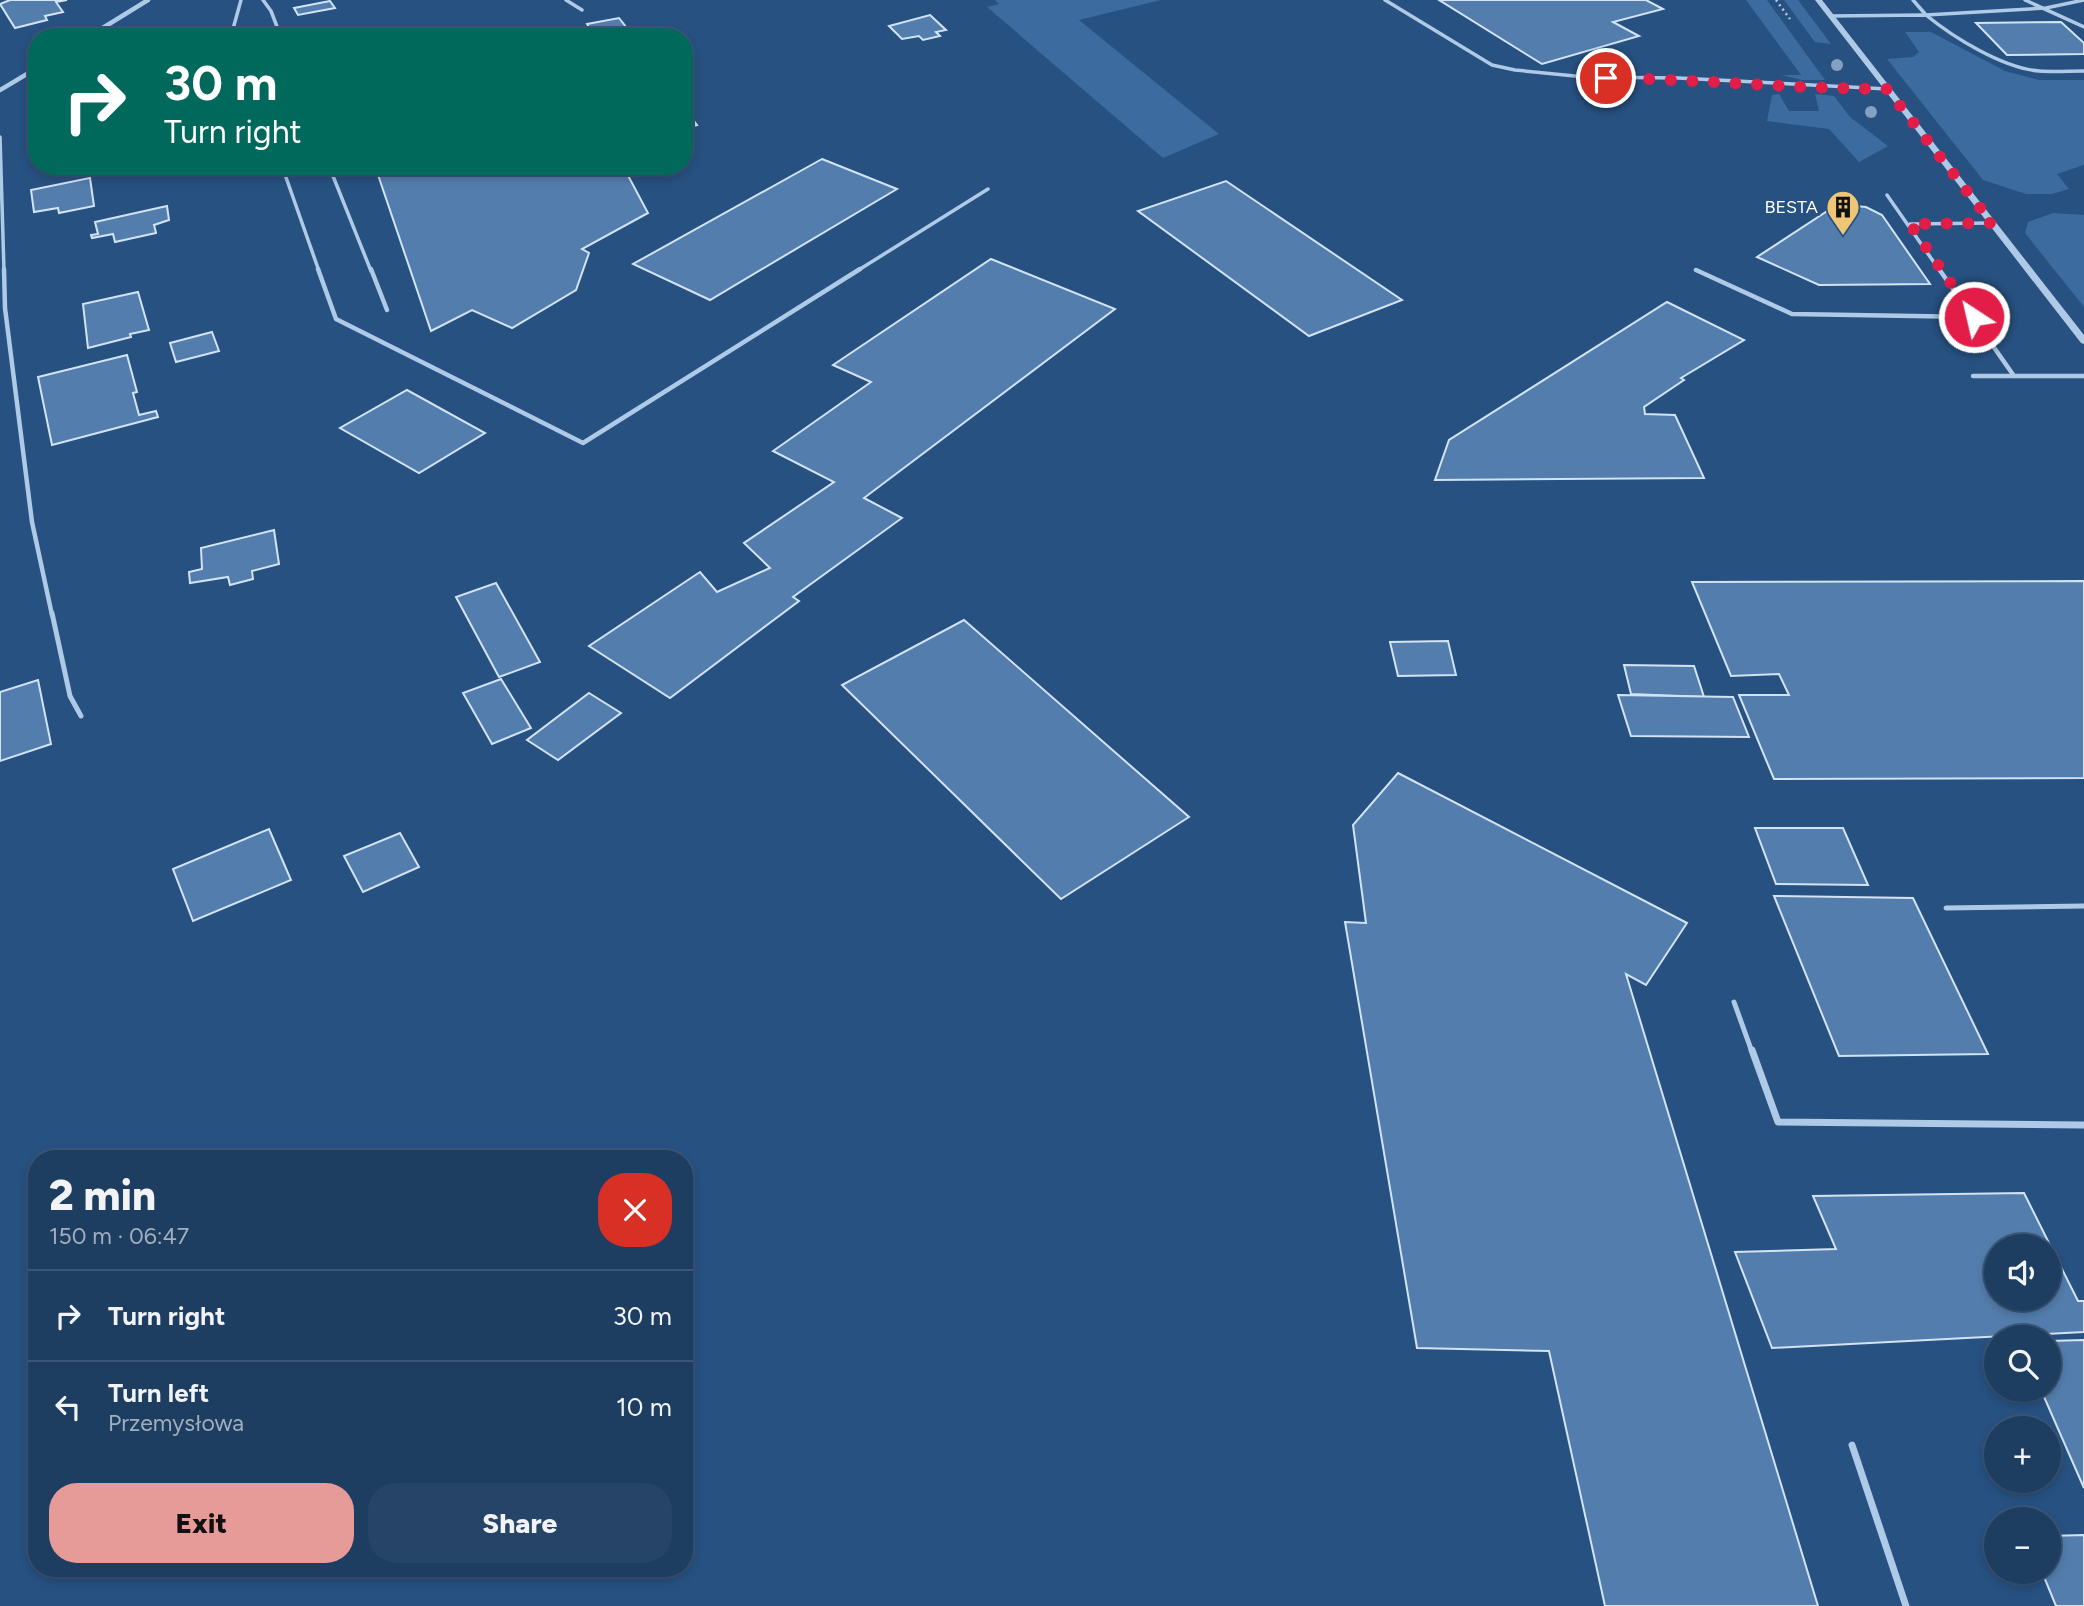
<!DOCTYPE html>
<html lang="en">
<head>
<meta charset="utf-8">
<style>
	body { margin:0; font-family:Figtree,sans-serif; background:#254467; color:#f1f3f6; height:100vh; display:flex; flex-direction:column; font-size:26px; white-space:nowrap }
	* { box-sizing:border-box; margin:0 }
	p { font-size:23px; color:#a0aebd }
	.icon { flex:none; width:38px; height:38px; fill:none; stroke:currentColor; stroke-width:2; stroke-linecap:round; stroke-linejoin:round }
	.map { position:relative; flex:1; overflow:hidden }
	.sheet { position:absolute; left:28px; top:1150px; width:665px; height:427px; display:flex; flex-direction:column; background:#1d3d61; border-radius:28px; box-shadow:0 4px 10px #0003,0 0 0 2px #3b5676 }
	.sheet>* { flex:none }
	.banner { position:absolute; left:28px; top:28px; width:665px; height:147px; border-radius:28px; box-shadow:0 4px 10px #0003,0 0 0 2px #3b5676; background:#00695c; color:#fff; overflow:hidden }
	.buttons { position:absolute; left:1984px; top:1234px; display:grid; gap:14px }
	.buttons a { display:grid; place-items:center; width:77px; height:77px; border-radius:50%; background:#1d3d61; box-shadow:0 4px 10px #0003,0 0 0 2px #3b5676; font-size:35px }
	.pin { position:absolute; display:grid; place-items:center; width:60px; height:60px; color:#fff; margin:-30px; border:4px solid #fff; border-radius:50%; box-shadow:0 2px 7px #0007 }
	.me { position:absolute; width:77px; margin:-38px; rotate:325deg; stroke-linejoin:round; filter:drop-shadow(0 0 5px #0008) }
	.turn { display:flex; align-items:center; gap:24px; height:147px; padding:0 21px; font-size:32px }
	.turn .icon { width:91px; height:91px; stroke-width:2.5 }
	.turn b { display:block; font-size:49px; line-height:60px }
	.round { display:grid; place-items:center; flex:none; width:74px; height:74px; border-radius:28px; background:#254467 }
	.head { display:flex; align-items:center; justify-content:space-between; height:119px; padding:0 21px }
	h1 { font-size:42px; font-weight:800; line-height:52px }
	.cta { display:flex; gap:14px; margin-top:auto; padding:14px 21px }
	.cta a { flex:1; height:80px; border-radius:28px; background:#e69b98; color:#111; font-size:28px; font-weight:800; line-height:80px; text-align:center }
	.cta a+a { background:#254467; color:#f1f3f6 }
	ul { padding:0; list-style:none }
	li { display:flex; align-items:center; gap:21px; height:91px; padding:0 21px; border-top:2px solid #3b5676 }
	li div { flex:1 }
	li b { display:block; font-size:26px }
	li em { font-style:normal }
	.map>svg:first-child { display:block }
</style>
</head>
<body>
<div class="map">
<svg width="2084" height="1606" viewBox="0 0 2084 1606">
	<rect width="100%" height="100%" fill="#275181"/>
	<g fill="#3b6b9f">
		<path d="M995,0H1161L1079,20L1219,134L1163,158L987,7L999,4Z"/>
		<path d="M1746,0H1767L1825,80H1802L1781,75H1801Z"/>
		<path d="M1784,0H1798L1831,44L1815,42Z"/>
		<path d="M1905,32H1931L2005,71L2039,80H2084V165L2057,174L2069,189L2052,194H2026L1983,180L1887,59L1913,57L1919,52Z"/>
		<path d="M1779,94L1789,111H1819L1815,94L1834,96L1850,117L1888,146L1859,162L1829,129L1767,121L1772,95Z"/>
		<path d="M2053,213L2084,215V307L2025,233L2028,222Z"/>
	</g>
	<g fill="#537dac" stroke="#d2e3f5" stroke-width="2" fill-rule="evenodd">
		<path d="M10,0H67L56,2L63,12L45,16L47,20L15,28L0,4Z"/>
		<path d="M1439,0H1646L1663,9L1613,22L1639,36L1542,64Z"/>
		<path d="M330,1L335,8L298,15L294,8Z"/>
		<path d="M930,15L946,30L936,32L940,36L923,40L919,36L902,39L889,26Z"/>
		<path d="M619,18L634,37H595L587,24Z"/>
		<path d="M2061,22L2084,43V54L2007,55L1976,23Z"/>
		<path d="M684,107L697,125L684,128Z"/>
		<path d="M822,159L897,189L710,300L633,264Z"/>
		<path d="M375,166H623L648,213L582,249L589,253L576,290L512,328L472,310L431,331Z"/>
		<path d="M90,178L94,206L59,213L58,208L34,212L31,190Z"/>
		<path d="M1226,181L1402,300L1309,336L1138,211Z"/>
		<path d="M1845,205L1866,207L1882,215L1930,284L1819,285L1757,257L1835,206Z"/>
		<path d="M167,206L169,220L154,225L156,233L115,242L113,234L92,238L91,235L98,234L95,222Z"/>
		<path d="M991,259L1115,309L864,498L902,518L793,597L799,601L670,698L589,646L700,572L717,592L770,568L744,543L834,482L773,451L871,382L833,365Z"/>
		<path d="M138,292L149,330L130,334L131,337L88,348L83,304Z"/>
		<path d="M1667,302L1744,340L1681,378L1684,380L1644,407L1645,414L1675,415L1704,478L1435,480L1449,440Z"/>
		<path d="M212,332L219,351L176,362L170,343Z"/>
		<path d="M127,355L137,392L133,393L139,415L156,411L158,417L52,445L38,377Z"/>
		<path d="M407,390L485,433L419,473L340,428Z"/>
		<path d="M274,530L279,564L252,571L253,579L230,585L228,577L190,583L189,572L202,569L201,548Z"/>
		<path d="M2084,581V778L1774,779L1739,695H1789L1779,674L1731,676L1692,582Z"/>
		<path d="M496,583L540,662L499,677L456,597Z"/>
		<path d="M964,620L1189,817L1061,899L842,685Z"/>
		<path d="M1448,641L1456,675L1398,676L1390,642Z"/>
		<path d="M1624,665L1694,666L1704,697L1631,694Z"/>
		<path d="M501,679L531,728L492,744L463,693Z"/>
		<path d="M38,680L51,744L0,761V692Z"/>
		<path d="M589,693L621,713L558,760L527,740Z"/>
		<path d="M1618,695L1733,697L1749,737L1631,736Z"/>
		<path d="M1398,773L1687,923L1646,985L1626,974L1818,1606H1605L1549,1351L1417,1348L1345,922L1366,923L1353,825Z"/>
		<path d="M1755,828H1843L1868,885L1776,884Z"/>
		<path d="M269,829L291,880L193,921L173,869Z"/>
		<path d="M400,833L419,867L363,892L344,856Z"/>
		<path d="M1774,896L1913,898L1988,1054L1839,1056Z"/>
		<path d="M2024,1193L2078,1301H2084V1332L1772,1348L1735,1252L1836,1249L1813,1196ZM1997,1246H2049V1298H1997Z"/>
		<path d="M2084,1340V1488L2041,1390H2049V1341Z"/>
		<path d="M2084,1535V1606H2056L2042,1572H2049V1536Z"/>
	</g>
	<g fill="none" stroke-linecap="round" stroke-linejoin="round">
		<path stroke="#aecae6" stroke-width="2.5" stroke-dasharray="2 3.5" stroke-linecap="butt" d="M1776,0L1790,19"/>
		<g stroke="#aecae6" stroke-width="3.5">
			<path d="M263,0L271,11L281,37"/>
			<path d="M566,0L582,10"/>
			<path d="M1385,0L1492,65L1515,70L1585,77L1678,78L1887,89"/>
			<path d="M1913,0L1926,15L2046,8L2084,0"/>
			<path d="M2025,0L2084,27"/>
			<path d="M1830,16L1926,15C1954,38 2003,68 2039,71C2054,72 2069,71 2084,71"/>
			<path d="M236,37L233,29L241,0"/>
			<path d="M0,137L4,271"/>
			<path d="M282,166L319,271"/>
			<path d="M329,166L371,271"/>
			<path d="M1887,195L1940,271"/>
			<path d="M1910,224L1991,223"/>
			<path d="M1696,270L1698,271"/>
			<path d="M857,271L988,189"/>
		</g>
		<g stroke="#aecae6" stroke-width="4.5">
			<path d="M4,269L5,308L32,522L52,615"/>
			<path d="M318,269L336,319L583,443L860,269"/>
			<path d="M371,269L387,310"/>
			<path d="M1939,269L2014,376"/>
			<path d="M1696,270L1792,314L1974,317"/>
			<path d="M1973,376H2084"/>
		</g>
		<g stroke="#aecae6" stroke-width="5">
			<path d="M52,613L70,696L81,716"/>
			<path d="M1946,908L2084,906"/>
			<path d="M1734,1002L1752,1052"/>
		</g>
		<g stroke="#aecae6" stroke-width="7">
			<path d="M1752,1050L1778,1122L2084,1125"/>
			<path d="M1852,1445L1906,1606"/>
		</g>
		<g stroke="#aecae6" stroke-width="4.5">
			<path d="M88,37L148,0"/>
			<path d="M0,90L37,68"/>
		</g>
		<path fill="#aecae6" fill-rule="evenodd" d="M1815,0H1822L2084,335V344L2081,343Z"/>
	</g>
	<g fill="#85a1c1">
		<circle cx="1837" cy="65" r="6"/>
		<circle cx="1871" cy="112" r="6"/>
	</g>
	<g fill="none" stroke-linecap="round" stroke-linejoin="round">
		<path stroke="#e11d48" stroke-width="12" stroke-dasharray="0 21.6" d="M1606,78C1700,79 1793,89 1887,89L1992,223L1910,224L1974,317"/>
	</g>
	<defs>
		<symbol id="building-pin" viewBox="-11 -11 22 30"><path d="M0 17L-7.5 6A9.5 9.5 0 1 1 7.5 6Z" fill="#efc774" stroke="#275181"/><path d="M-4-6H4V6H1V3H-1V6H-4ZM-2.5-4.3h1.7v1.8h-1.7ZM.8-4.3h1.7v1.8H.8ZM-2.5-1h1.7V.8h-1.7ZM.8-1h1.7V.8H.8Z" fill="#111"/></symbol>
	</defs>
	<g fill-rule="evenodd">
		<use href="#building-pin" x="1824" y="188" width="38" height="52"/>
	</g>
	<g text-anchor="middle" stroke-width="6" stroke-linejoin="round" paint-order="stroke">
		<g font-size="18" fill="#fff" stroke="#275181" text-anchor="end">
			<text x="1818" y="213">BESTA</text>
		</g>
	</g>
</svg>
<div class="buttons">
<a><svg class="icon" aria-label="sound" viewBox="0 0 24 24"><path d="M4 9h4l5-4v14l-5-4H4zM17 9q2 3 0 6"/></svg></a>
<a><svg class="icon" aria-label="search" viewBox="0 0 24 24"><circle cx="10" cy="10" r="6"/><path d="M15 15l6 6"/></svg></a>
<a>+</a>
<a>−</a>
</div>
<div class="pin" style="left:1606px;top:78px;background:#d93025"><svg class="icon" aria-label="arrive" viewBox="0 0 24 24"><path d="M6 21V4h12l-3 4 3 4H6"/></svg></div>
<svg class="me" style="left:1974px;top:317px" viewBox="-20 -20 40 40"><circle r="17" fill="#e11d48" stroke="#fff" stroke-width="3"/><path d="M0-11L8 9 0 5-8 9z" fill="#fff"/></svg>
<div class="banner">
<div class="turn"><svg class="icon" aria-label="right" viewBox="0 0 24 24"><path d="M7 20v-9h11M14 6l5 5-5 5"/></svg><div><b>30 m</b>Turn right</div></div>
</div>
<section class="sheet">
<div class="head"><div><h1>2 min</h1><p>150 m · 06:47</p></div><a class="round" style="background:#d93025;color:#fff"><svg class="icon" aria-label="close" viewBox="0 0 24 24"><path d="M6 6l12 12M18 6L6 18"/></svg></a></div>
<ul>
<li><svg class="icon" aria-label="right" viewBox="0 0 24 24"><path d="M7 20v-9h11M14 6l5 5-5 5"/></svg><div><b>Turn right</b></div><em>30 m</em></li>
<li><svg class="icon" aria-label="left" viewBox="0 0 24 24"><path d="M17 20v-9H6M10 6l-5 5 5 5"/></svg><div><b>Turn left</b><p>Przemysłowa</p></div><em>10 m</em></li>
</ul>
<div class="cta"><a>Exit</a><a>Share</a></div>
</section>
</div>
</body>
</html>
